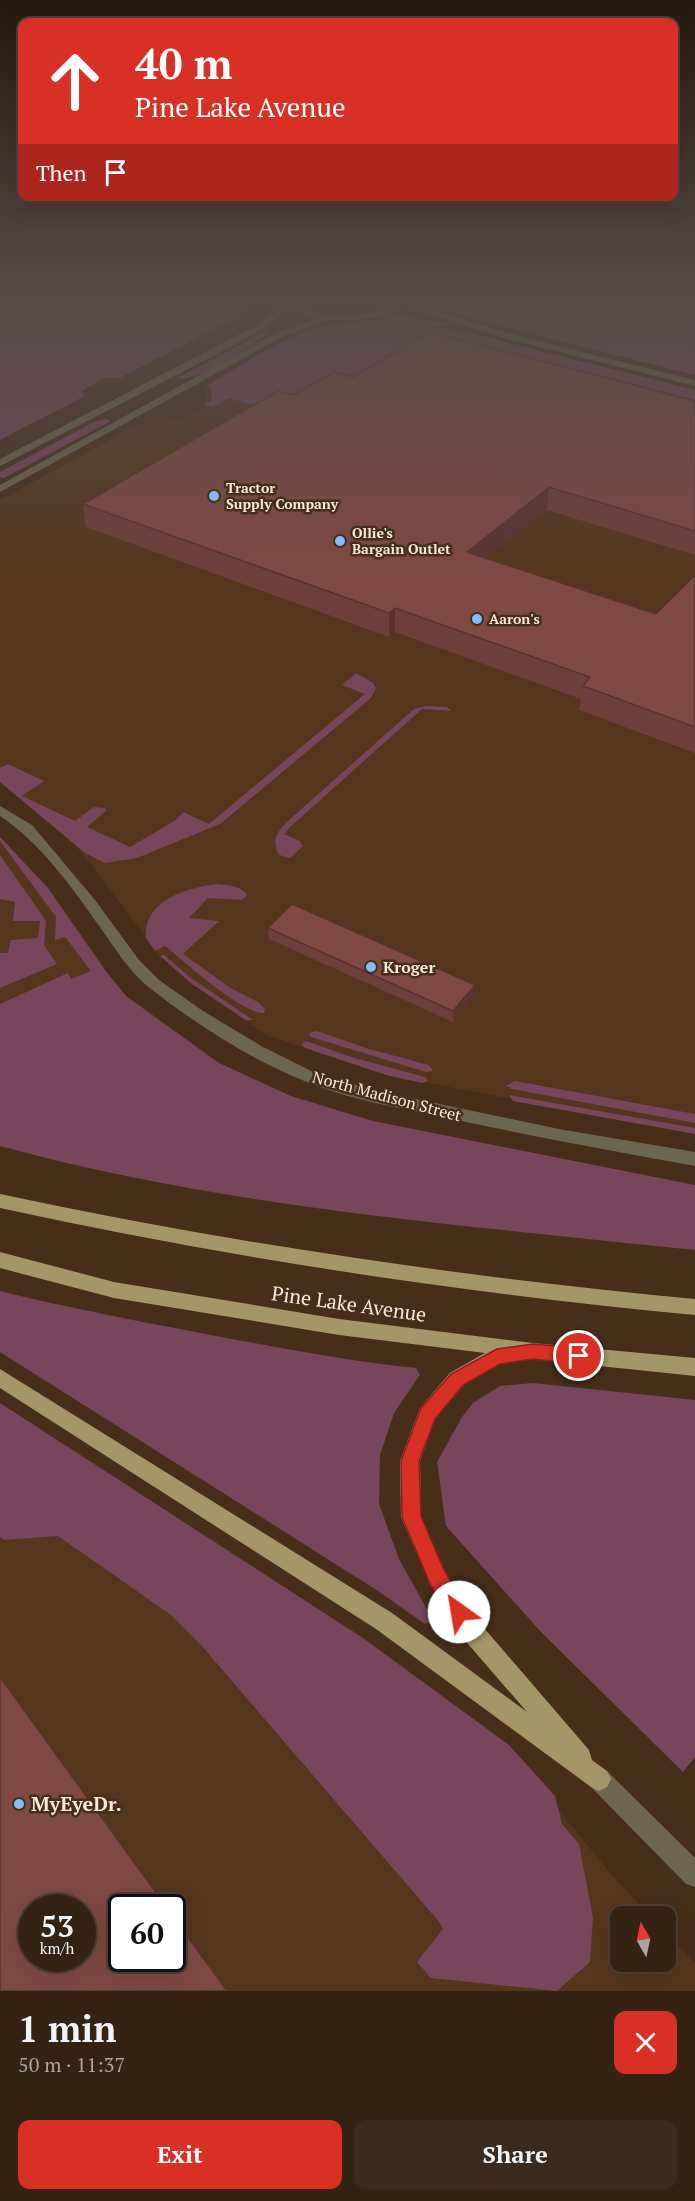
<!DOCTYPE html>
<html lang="en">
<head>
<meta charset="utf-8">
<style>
	body { margin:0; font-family:"PT Serif",serif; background:#3c2a1c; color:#f1f3f6; height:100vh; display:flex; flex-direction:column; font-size:22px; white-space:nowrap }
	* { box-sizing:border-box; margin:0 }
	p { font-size:20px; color:#a9a4a0 }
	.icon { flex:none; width:33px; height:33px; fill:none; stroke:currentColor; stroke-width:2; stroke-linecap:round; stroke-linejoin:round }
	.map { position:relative; height:1991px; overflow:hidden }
	.side { display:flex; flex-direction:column; background:#342213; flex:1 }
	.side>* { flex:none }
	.banner { position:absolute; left:18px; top:18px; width:660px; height:183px; border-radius:12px; box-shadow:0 6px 24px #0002,0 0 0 2px #4e3f33; background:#d93025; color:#fff; overflow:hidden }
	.needle { width:39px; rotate:351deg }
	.fabs { position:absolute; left:610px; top:1906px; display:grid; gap:12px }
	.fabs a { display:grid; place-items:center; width:66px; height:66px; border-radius:12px; background:#342213; box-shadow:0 6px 24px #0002,0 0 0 2px #4e3f33; font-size:30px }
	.speed { position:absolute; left:18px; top:1894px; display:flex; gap:12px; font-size:30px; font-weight:700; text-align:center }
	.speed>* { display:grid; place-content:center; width:78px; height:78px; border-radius:50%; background:#342213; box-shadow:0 6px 24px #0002,0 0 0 2px #4e3f33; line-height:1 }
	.speed small { font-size:15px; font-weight:400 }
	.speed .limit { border:3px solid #111; border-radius:9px; background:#fff; color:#111 }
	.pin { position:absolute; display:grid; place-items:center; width:51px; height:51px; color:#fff; margin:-26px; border:3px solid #fff; border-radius:50%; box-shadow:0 2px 6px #0007 }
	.me { position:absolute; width:66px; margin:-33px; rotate:328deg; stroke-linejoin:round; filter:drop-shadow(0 0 4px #0008) }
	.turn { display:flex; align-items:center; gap:21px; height:126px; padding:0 18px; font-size:27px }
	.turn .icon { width:78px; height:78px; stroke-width:2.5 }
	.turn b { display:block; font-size:42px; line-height:51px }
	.then { display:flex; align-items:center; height:57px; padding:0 18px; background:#0003; gap:12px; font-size:22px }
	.round { display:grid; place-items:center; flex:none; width:63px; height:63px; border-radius:12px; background:#3c2a1c }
	.head { display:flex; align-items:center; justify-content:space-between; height:102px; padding:0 18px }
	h1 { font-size:36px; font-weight:700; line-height:45px }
	.cta { display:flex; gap:12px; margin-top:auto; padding:12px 18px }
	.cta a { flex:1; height:69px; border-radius:12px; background:#d93025; color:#fff; font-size:24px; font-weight:700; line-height:69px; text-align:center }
	.cta a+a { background:#3c2a1c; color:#f1f3f6 }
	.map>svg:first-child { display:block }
</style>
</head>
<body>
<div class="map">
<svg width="695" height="1991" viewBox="0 0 695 1991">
	<rect width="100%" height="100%" fill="#462e19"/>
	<g fill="#54361c" fill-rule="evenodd">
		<path d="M409,321L695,391V1134L386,1075L266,1035L192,984L160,956L79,849L30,805L0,782V500L140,424L169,423L204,408L207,387L299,333L357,323Z"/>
		<path d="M0,837L48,888L105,970L0,1034Z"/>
		<path d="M0,1408L522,1765L611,1874L651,1917H621V1962H666V1933L695,1963V1991H0ZM32,1908H82V1959H32ZM122,1908H172V1959H122Z"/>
	</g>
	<g fill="#76465c">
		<path d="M0,301H251L249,307L242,315L120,378L107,377L81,391L85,396L0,440Z"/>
		<path d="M427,301H695V375L474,319Z"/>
		<path d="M389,320L422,323L470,333L695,390V400L599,375L483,348L369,374L334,379L277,412L229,398L213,407L203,405L211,401L212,391L207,386C240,366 274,342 310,330C335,323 364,321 389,320Z"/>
		<path d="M265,331L271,332C254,343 196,384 178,378Z"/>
		<path d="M106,419L111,421L4,478L0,477V472L94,422Z"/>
		<path d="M356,673L373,683L376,688L371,698L220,824L137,858L105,863L85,853L0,782V768L8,764L44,781L22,796L75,821L94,807L105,808L106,811L87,827L130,847L176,820L183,812L209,824L365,694L342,685Z"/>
		<path d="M426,706L447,707L451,711L422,709L289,828L284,834L300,841L303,846L290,858L279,855C271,839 277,832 289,820L414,709Z"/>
		<path d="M0,837L48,888L105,970L126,996L219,1063L291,1096L373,1121L695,1185V1250C463,1225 226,1208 0,1146V1004L68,973L71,979L91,971L65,937L55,940L56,917L0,841Z"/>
		<path d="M0,855L46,921L44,945L57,964L0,988V953H8L11,940L38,938L40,921H13L15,902L0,899Z"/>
		<path d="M217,884C228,885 242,886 247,895L242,900L208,898L189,918L219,921L183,954L232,989L258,1002L265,1009L264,1013C242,1014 185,962 165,946L155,951L146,938C143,900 187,888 217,884Z"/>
		<path d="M164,955L191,978L253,1020H246L192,984L160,956Z"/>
		<path d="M317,1031L369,1049L429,1065L433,1071L426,1072L311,1037L309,1033Z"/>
		<path d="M306,1041L351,1057L425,1077L428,1081L422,1083L386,1075L305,1048L302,1044Z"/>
		<path d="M515,1081L695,1114V1123L512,1089L506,1086Z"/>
		<path d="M509,1095L695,1128V1134L513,1101Z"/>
		<path d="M0,1291C77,1310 154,1324 232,1339C293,1350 354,1362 416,1368L420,1375L394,1413L380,1455L379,1504L399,1559L429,1613L431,1621L425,1624L375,1589L0,1352Z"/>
		<path d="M533,1383L695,1400V1757L683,1772L541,1632L446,1526L437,1462L462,1417L473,1403L500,1386Z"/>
		<path d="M0,1403L363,1638L509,1745L555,1796L562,1824L579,1844L593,1918L590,1962L557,1991L431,1978L417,1962L443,1929L440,1923L201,1645L171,1615L58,1536L4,1540L0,1537Z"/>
	</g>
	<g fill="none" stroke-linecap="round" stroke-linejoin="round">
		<g fill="#6c6650" fill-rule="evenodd">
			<path d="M279,301H287L309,312L343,316L376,312L389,307L398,301H406L395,311L386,314L448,324L444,326L376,317L361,320H329L284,336L0,492V485L278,332L318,319L288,309L263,329L227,349L0,466V459L257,325L283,305Z"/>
			<path d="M406,301H415L431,309L514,335L695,380V386L508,339L425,313Z"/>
			<path d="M0,806L32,825L95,900L139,960L159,980L203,1011L263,1047L313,1072L373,1090L559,1129L695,1152V1166C613,1151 532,1136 451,1119C401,1108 349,1100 302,1080C248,1058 196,1024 151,989C130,973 117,951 102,930C73,889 42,844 0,816Z"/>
			<path d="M599,1767L607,1771L695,1858V1887L686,1884L591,1787L587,1779L591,1771Z"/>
		</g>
		<g fill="#a39669" fill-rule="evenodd">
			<path d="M0,1194C230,1243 461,1277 695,1299V1315C461,1293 230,1258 0,1208Z"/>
			<path d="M0,1252L114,1282L339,1319L533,1343L695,1358V1376L522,1358L515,1362L500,1364L464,1385L435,1419L420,1461L421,1517L444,1570L478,1621L589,1750L592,1760L607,1771L611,1779L607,1787L599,1791L591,1787L376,1629L0,1388V1369L392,1613L527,1712L462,1637L430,1584L401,1517L400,1461L420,1408L450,1373L485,1353L339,1335L114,1298L0,1268Z"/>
		</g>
	</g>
	<g fill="#6d3f3a">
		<path d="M353,377L695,401V555L547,510L486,558L656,614L695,575V753L579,710L581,699L395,632L389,637L86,527L83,504L293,395Z"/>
		<path d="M268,928L474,996L453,1022L269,939Z"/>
	</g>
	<g fill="#593330">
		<path d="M549,487L547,510L465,575L467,552Z"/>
		<path d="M395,608V632L389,637V613Z"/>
		<path d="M475,985L474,996L453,1022V1011Z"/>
	</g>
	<g fill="#7f4944" stroke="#593330" stroke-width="1.5" fill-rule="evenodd">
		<path d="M430,332L695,401V531L549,487L467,552L656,614L695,575V727L583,686L590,677L395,608L389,613L83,504L278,391L293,395L334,372L353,377Z"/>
		<path d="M292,904L475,985L453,1011L268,928Z"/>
		<path d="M0,1677L167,1908H122V1959H172V1915L227,1991H0ZM32,1908H82V1959H32Z"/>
	</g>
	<linearGradient id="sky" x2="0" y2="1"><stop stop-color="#26190e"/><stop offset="0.52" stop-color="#574c49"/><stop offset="1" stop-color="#574c49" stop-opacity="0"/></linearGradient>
	<rect width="695" height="579" fill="url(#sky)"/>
	<path fill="#d93025" stroke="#8d1f18" stroke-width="1.5" d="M533,1344L579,1348L585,1350L588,1356L585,1361L579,1364L533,1359L500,1364L463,1385L435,1419L419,1461L421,1516L444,1570L469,1612L466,1619L459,1622L452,1619L430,1584L402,1517L401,1461L421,1408L451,1374L497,1349Z"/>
	<g fill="#80bdfa" stroke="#462e19" stroke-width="2">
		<circle cx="214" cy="496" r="6"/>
		<circle cx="340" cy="541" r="6"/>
		<circle cx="477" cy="619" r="6"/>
		<circle cx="371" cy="967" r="6"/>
		<circle cx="19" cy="1804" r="6"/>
	</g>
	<g text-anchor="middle" stroke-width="5" stroke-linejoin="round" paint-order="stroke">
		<g font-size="14" font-weight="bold" fill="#f9e9dd" stroke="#462e19" text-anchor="start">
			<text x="226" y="493">Tractor<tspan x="226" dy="16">Supply Company</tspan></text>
			<text x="352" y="538">Ollie's<tspan x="352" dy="16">Bargain Outlet</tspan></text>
			<text x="489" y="624">Aaron's</text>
		</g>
		<g font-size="16" font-weight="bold" fill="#f9e9dd" stroke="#462e19" text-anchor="start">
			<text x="383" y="973">Kroger</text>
		</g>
		<g font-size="16" fill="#f9e9dd" stroke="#462e19">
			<text transform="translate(387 1096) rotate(15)" y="6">North Madison Street</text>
		</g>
		<g font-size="20" fill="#f9e9dd" stroke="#462e19">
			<text transform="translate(349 1304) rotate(8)" y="7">Pine Lake Avenue</text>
		</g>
		<g font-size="20" font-weight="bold" fill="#f9e9dd" stroke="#462e19" text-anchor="start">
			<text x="31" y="1811">MyEyeDr.</text>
		</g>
	</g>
</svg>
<div class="fabs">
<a><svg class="needle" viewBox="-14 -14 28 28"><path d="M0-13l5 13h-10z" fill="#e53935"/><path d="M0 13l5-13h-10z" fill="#a9a4a0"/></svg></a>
</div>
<div class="speed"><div>53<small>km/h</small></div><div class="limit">60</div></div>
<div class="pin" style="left:579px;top:1356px;background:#d93025"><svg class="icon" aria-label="arrive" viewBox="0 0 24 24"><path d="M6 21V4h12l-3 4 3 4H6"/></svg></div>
<svg class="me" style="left:459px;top:1612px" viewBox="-20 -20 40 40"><circle r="19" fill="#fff"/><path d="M0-13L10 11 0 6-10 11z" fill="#d93025"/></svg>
<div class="banner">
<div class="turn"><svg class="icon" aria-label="ahead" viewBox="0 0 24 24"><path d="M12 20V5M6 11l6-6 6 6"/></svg><div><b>40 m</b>Pine Lake Avenue</div></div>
<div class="then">Then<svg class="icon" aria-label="arrive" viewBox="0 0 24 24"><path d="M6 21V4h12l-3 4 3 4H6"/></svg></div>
</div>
</div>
<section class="side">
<div class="head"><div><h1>1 min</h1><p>50 m · 11:37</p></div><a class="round" style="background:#d93025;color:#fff"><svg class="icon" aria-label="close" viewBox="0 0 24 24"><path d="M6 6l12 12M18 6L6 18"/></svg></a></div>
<div class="cta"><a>Exit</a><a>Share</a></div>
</section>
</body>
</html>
